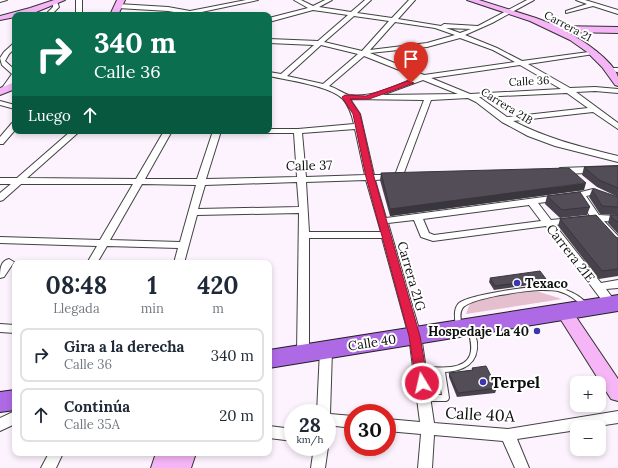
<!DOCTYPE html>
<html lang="es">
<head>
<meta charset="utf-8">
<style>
	body { margin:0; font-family:Lora,serif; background:#f2f2f3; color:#1f2937; height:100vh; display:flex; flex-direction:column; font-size:15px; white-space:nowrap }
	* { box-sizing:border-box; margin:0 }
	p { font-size:13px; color:#747a83 }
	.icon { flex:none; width:22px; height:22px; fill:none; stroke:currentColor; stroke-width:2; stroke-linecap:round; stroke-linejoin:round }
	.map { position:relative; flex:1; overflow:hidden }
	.side { position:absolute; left:12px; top:260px; width:260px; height:196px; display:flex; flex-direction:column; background:#fff; border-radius:8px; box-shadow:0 2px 6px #0003 }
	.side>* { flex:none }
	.banner { position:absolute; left:12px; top:12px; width:260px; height:122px; border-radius:8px; box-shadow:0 2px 6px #0003; background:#0b6e4f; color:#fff; overflow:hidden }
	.buttons { position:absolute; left:570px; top:376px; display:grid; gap:8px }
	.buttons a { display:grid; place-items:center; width:36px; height:36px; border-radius:8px; background:#fff; box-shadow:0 2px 6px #0003; font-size:20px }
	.speed { position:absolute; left:284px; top:404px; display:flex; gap:8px; font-size:20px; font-weight:700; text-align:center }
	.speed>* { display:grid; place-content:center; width:52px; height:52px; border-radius:50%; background:#fff; box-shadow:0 2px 6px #0003; line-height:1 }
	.speed small { font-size:10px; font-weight:400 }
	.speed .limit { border:6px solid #d22; background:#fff; color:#111 }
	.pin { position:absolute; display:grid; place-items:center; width:34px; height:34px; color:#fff; margin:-41px -17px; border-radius:50% 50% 50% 0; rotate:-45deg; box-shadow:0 0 4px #0007 }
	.pin .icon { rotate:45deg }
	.me { position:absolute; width:44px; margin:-22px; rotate:351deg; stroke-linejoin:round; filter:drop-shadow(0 0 3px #0008) }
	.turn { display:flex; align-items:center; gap:14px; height:84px; padding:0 16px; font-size:18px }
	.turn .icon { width:52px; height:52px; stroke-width:2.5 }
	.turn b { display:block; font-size:28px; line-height:34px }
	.then { display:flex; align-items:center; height:38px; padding:0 16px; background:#0003; gap:8px; font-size:15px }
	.eta { display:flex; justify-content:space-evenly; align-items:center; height:68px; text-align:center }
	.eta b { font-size:24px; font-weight:700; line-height:28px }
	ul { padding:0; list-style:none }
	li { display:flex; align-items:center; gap:12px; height:54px; margin:0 8px 6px; padding:0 8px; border:2px solid #e0e1e3; border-radius:8px }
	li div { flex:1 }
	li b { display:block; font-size:15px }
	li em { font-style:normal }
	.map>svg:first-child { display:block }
</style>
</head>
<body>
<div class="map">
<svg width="618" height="468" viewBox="0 0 618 468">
	<rect width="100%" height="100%" fill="#fdf3fe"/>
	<path fill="#e6bfcf" d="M533,290L562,299L466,314L471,300Z"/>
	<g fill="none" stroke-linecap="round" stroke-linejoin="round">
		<defs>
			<g id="lane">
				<path d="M548,286C564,288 579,293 589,306L588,307H584C576,300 569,294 558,291C553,290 547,290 542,290C529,290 467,298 462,309C459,314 461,321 462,327L461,329H457L456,327C455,319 453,309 459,303C470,294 533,286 548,286Z"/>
				<path d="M469,328H473L474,330C475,334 476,338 477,342C479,364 463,371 445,372L449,398L448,400L446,401H424L422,400L421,398L422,396L424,395H442L438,372L420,370H418L417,368L418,366H420C433,367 464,372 470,355C473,347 470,338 468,330Z"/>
			</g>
			<g id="street">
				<path d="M0,0H7L0,2Z"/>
				<rect x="76" y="0" width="6" height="15"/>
				<path d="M246,0H258L197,13L204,15H192L168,11L118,8L115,6L118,4L168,7L190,11Z"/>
				<path d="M294,0H301L313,6L325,0H332L319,7L351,12L365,0H371L357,13L392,18L409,0H415L398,19L441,26L444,24L478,26L527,0H534L492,23L465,35L497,48L522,61L596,51L597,52L594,54L528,64L570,88L595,87L618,89V93L595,91L576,92L618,123V129L593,112L513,121C547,139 582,147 618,156V162L555,146L528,136L502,122L476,102L468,98L431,100L402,178L375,180L386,218L581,192L593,189L596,190L598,192L596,194L586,196L599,215L618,216V222L604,221L618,236V245L614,244L594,221L555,225L601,283L618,280V288L606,289L617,304L615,307H607L546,226L433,241L421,237L414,220L388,223L421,336L434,423L508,429L618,411V423L592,427H577V430L517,439L529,468H515L503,441L434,435L432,468H418L421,434L387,431V419L420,422L409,336L382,238H309V354L307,357L303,359L299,357L297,354L299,213L197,215L184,263H174L178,248L107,246L97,263H87L97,246L0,243V237L100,240L133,184H21L3,200L0,201V193L11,184H0V178H17L71,131H80L27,178L136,179L164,131H172L145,179H197L213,131H221L206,179L297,177L294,133H263L259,131H269V129H298L354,124C352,115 349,106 343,99C331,86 287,80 269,76V72L281,74L314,45L269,43V39L318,41L348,15L313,10L269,22V18L308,8ZM354,16L389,21L362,51L324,42ZM395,22L435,28L455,35L427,43L370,50ZM446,28L471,29L460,33ZM460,38L493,50L515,62L424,75L370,53L427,47ZM321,45L358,54L323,84L287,76ZM364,56L417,77C395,86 373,98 349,95C344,94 336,88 329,86ZM520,65L561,89L470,94L431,78ZM423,80L458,94L382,95ZM567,93L588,108L507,117L479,97ZM350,99L424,100L395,175H374L360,114ZM355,129L365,175L306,177L302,133ZM366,180L381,232H309L306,182ZM297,182L299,207L198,209L205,185ZM142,184L196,185L180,242L110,240ZM578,198L590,216L551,220L538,203ZM529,205L541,221L434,235L429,233L423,219Z"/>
				<path d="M576,0H585L618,10V14L593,6L566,13V11L587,4Z"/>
				<path d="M53,2H57L59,7L51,15H45L53,7Z"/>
				<path d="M15,42V48L9,54L5,61L15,70V79L9,90H6L2,88L12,74L2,65L0,58L4,52Z"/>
				<path d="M611,68H618V72L609,71L608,70Z"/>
				<path d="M0,101L15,105V109L0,105Z"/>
				<path d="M12,123H15V130L3,144H0V137Z"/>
				<path d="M618,166V172L560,174L556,171L560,168Z"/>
				<path d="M9,259L14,262L4,277L0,278C0,270 0,261 9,259Z"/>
				<path d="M0,324L15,325V333L0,332Z"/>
				<path d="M326,345L330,347L332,350L330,414L353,416V428L327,425V413H317L320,350L322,347Z"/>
				<path d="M15,411V424L0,431V418Z"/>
				<path d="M269,426L293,429V441L269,438Z"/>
				<path d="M327,445L328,447L325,468H311L314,447H327Z"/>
				<path d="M49,453H63L56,468H41Z"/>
			</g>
			<g id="secondary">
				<path d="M54,0H65L36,12L15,15V17L0,20V16L30,8Z"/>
				<path d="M117,0H125L118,15H110Z"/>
				<path d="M467,0H479L536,18L557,26L618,27V33L567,32C581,39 614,61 618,77C618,79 618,83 618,86L615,85L602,67L587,52L570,40L530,21Z"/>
				<path d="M15,82V89L0,95V88Z"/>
				<path d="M564,306L570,308L618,379V401L611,399L556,312L558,308Z"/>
				<path d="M156,453H196L191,468H151Z"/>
			</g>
			<g id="highway">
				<path d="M618,295V311L269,368V350Z"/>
				<path d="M15,390V410L0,412V392Z"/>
			</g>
		</defs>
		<use href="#lane" stroke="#424242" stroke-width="2"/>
		<use href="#street" stroke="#424242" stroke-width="2"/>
		<use href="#secondary" stroke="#313131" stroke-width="2"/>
		<use href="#highway" stroke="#202020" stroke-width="2"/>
		<use href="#lane" fill="#fff" fill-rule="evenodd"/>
		<use href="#street" fill="#fff" fill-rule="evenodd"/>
		<use href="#secondary" fill="#f6b5f7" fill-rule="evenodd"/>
		<use href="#highway" fill="#ae69e5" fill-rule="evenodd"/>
	</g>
	<g fill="#47424b">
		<path d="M618,166V197L597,187L582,175L584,167Z"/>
		<path d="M381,173L584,190L390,216L380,180Z"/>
		<path d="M592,190L618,197V215L600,214L589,197Z"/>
		<path d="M547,196L590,207L587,215L560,218L545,204Z"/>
		<path d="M610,215H618V234L608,223Z"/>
		<path d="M560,219L618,238V276L599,279L558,226Z"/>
		<path d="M490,278L546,279L544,283L494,290L489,282Z"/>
		<path d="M472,368L497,388L495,393L457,397L449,377V373L472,370Z"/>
	</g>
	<path fill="#39363d" d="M586,183L584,190L390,216V209Z"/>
	<g fill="#524d57" stroke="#39363d">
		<path d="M618,166V188L599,180L584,167Z"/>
		<path d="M569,168L586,183L390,209L381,173Z"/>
		<path d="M595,189L618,197V207L602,206L592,190Z"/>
		<path d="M580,192L590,207L562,210L547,196Z"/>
		<path d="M596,215L616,237L618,238V269L602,271L560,219Z"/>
		<path d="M610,215H618V223Z"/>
		<path d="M540,271L546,279L495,286L490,278Z"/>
		<path d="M486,366L497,388L458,393L449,373L473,370L472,368Z"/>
	</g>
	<path fill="#e11d48" stroke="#92132f" d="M408,81L414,83L369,99H350L360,114L374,177L420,336L428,383L426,386L422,388L418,386L416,383L409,336L366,177L353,114L342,97L345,95L366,96Z"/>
	<g fill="#3b35b2" stroke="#fff" stroke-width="1.5">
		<circle cx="517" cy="283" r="4"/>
		<circle cx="537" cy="331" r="4"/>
		<circle cx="483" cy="382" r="4"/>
	</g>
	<g text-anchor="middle" stroke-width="4" stroke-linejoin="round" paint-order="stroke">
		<g font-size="11" fill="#0f0f0f" stroke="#fff">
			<text transform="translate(568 26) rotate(28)" y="4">Carrera 21</text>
			<text transform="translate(529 81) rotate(-3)" y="4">Calle 36</text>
			<text transform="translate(507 106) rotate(32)" y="4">Carrera 21B</text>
		</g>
		<g font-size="13" fill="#0f0f0f" stroke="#fff">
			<text transform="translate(309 165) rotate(-1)" y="5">Calle 37</text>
			<text transform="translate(571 253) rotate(52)" y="5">Carrera 21E</text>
			<text transform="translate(412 276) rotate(74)" y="5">Carrera 21G</text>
			<text transform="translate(372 342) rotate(-9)" y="5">Calle 40</text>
		</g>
		<g font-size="13" font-weight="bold" fill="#0f0f0f" stroke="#fff" text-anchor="start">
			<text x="525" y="288">Texaco</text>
			<text x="529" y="336" text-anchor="end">Hospedaje La 40</text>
		</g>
		<g font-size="16" font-weight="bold" fill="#0f0f0f" stroke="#fff" text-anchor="start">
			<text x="491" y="388">Terpel</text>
		</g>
		<g font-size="16" fill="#0f0f0f" stroke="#fff">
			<text transform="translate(480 414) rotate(3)" y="6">Calle 40A</text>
		</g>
	</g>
</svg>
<div class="buttons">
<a>+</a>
<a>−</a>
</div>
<div class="speed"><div>28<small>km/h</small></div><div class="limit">30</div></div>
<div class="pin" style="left:411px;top:83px;background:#d93025"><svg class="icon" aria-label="arrive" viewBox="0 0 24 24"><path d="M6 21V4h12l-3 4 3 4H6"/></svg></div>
<svg class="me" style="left:422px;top:383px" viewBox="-20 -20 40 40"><circle r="17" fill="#e11d48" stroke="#fff" stroke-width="3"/><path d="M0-11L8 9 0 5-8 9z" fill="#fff"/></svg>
<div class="banner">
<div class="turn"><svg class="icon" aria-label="right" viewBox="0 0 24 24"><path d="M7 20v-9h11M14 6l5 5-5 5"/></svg><div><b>340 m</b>Calle 36</div></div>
<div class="then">Luego<svg class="icon" aria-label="ahead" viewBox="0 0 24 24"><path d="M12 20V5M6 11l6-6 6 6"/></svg></div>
</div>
<section class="side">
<div class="eta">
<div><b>08:48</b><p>Llegada</p></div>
<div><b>1</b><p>min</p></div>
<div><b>420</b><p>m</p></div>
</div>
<ul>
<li><svg class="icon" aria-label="right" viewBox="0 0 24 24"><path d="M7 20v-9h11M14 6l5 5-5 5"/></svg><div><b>Gira a la derecha</b><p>Calle 36</p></div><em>340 m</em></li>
<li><svg class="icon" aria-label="ahead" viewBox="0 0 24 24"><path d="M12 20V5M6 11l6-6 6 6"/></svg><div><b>Continúa</b><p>Calle 35A</p></div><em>20 m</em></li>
</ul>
</section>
</div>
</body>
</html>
